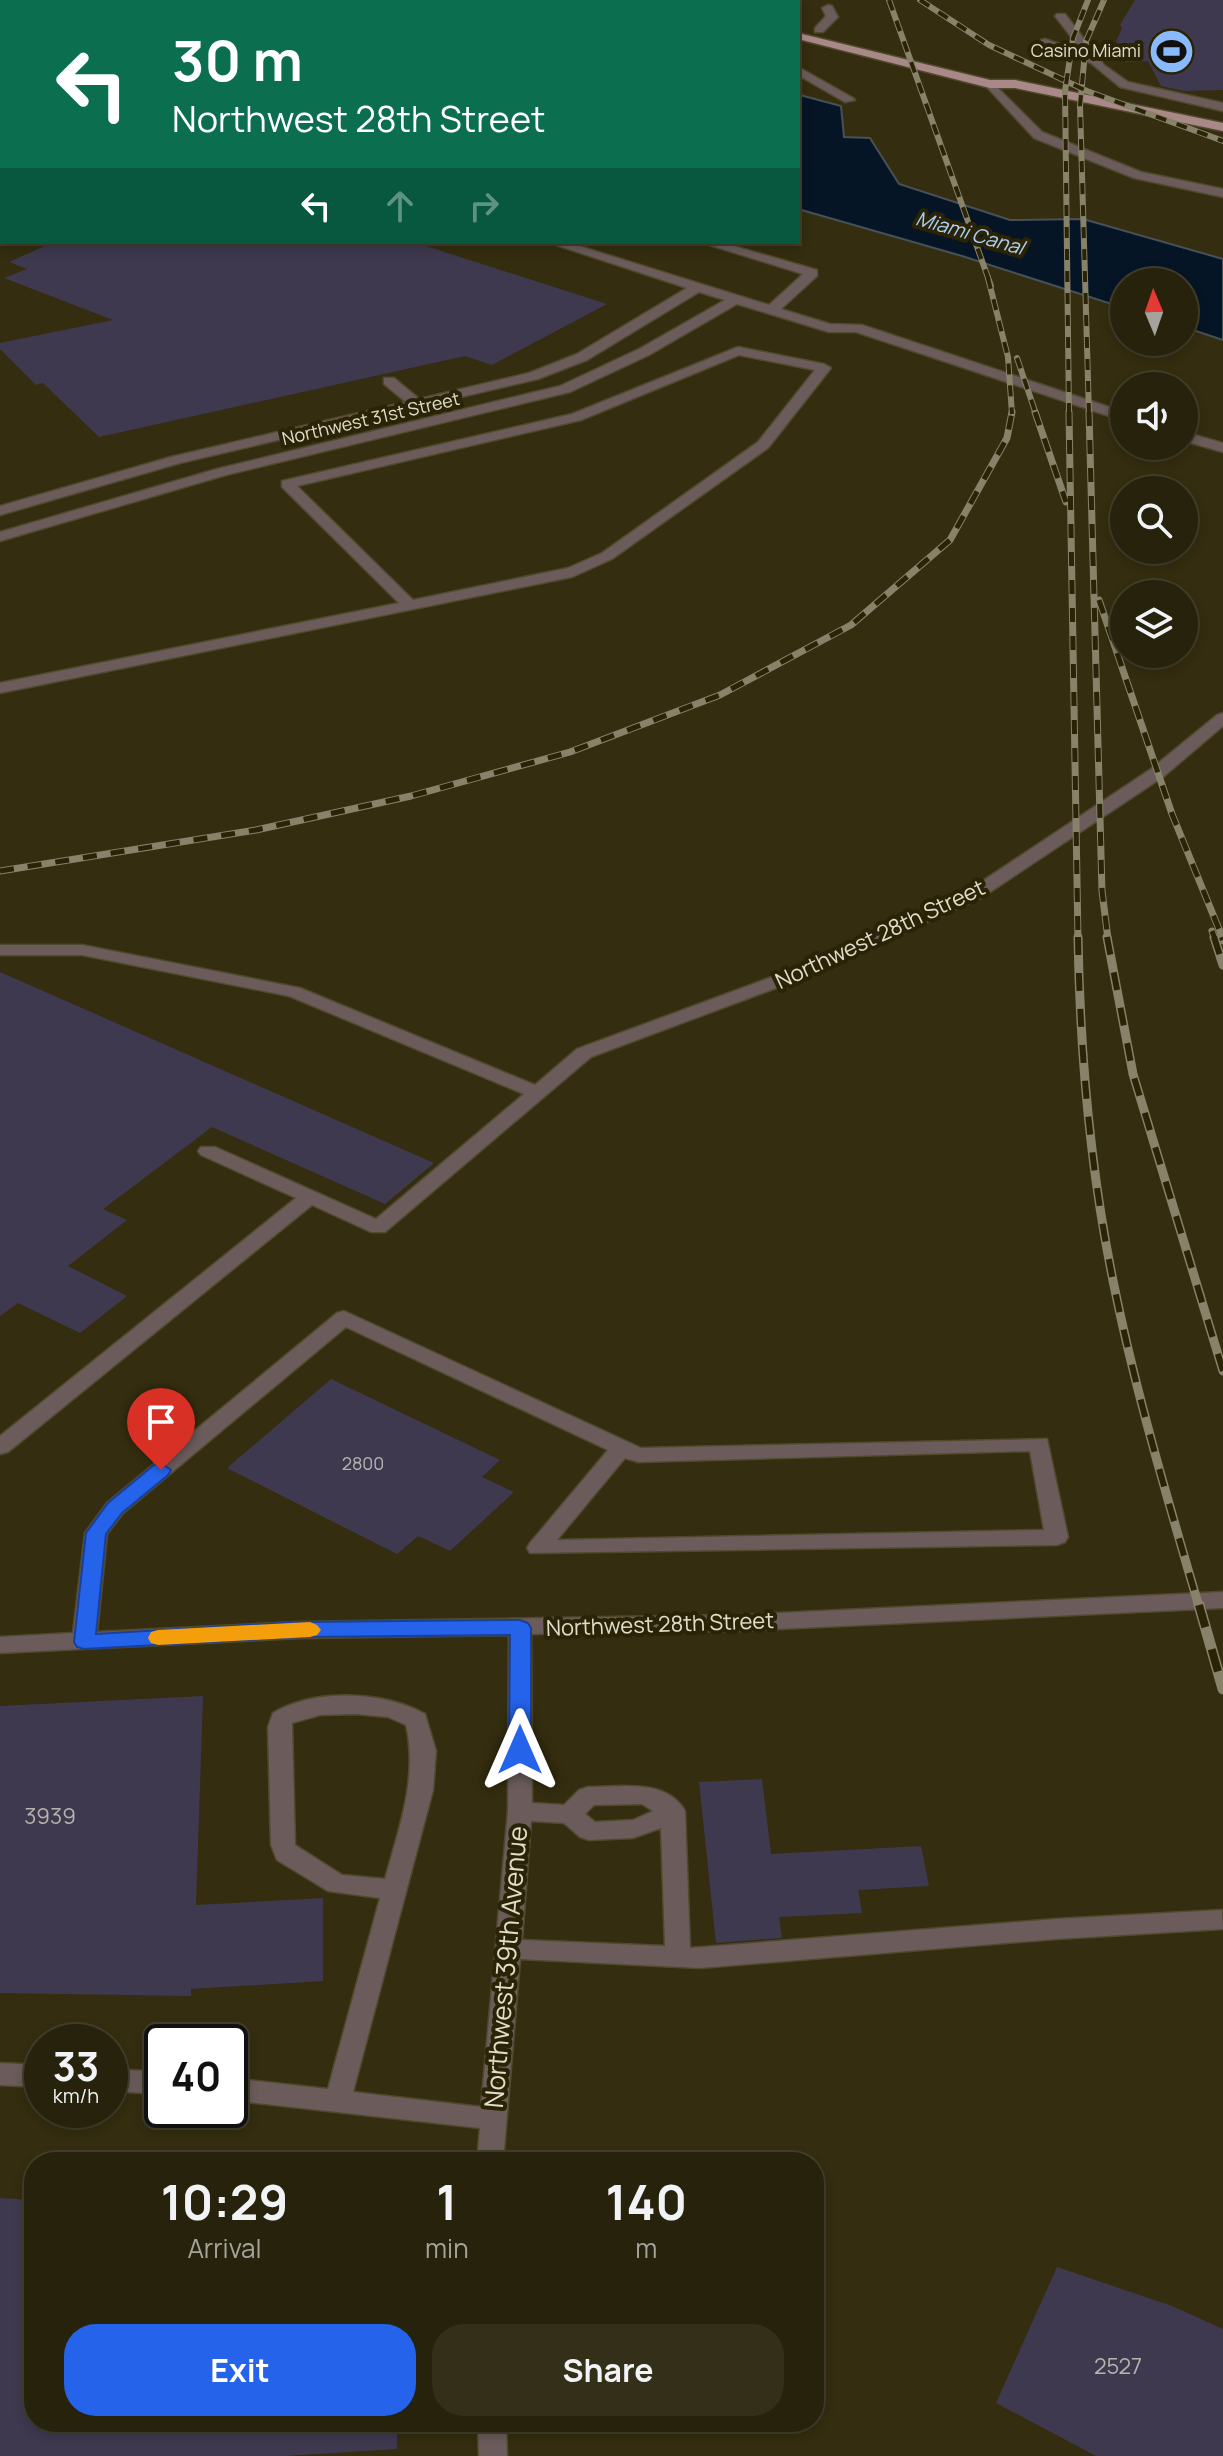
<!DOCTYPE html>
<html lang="en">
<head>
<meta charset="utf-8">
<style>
	body { margin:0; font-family:Manrope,sans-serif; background:#332f19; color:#f1f3f6; height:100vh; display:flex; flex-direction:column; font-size:30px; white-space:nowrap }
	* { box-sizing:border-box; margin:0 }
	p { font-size:26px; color:#a4a49d }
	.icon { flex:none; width:44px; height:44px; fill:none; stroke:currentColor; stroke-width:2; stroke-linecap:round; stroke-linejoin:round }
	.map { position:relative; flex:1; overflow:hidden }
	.side { position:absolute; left:24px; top:2152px; width:800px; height:280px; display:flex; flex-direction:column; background:#27220b; border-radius:32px; box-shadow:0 4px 12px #0003,0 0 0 2px #433f2c }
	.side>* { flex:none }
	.hud { position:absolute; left:0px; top:0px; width:800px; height:244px; box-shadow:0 4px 12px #0003,0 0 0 2px #433f2c; background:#0b6e4f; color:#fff; overflow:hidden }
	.needle { width:52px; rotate:358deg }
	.tools { position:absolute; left:1110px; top:268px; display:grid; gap:16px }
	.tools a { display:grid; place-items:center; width:88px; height:88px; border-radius:50%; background:#27220b; box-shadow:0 4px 12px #0003,0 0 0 2px #433f2c; font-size:40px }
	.speed { position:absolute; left:24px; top:2024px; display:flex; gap:16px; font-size:40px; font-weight:700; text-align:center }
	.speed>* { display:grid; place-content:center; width:104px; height:104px; border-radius:50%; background:#27220b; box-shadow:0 4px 12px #0003,0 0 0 2px #433f2c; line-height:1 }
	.speed small { font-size:20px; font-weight:400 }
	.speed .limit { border:4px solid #111; border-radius:12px; background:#fff; color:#111 }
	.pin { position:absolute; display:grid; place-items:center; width:68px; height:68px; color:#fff; margin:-82px -34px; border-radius:50% 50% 50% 0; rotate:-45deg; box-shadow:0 0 8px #0007 }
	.pin .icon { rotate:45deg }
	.me { position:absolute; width:88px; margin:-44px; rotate:0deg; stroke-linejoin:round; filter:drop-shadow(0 0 6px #0008) }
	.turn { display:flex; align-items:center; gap:28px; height:168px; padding:0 40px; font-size:36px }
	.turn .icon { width:104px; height:104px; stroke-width:2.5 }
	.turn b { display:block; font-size:56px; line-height:68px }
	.lanes { display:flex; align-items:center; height:76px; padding:0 40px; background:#0003; justify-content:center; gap:40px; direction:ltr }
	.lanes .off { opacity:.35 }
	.eta { display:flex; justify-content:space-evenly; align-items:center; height:136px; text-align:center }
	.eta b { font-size:48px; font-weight:700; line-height:56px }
	.cta { display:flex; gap:16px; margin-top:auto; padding:16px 40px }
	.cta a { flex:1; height:92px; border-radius:32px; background:#2563eb; color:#fff; font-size:32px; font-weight:700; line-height:92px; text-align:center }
	.cta a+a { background:#332f19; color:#f1f3f6 }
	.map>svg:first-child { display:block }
</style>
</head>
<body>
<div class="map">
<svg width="1223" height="2456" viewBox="0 0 1223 2456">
	<rect width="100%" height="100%" fill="#342d0f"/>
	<path fill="#061526" stroke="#485158" stroke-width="2" d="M800,95L841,106L844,137L870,138L899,184L1010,220L1083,219L1223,259V340L1184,327V282H1124V308L962,256L798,209Z"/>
	<g fill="#3f3950">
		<path d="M1135,0H1223V90L1184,91L1161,86L1148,61L1126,62L1116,42L1122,28L1120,25Z"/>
		<path d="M54,242H413L607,304L492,365L465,356L99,437L43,383L36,385L0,349V343L113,320L4,278L27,269L9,262Z"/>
		<path d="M0,972L434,1163L385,1204L212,1127L103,1209L127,1220L68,1266L127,1296L80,1333L18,1303L0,1316Z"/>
		<path d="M331,1379L500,1460L482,1477L514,1492L450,1551L418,1536L397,1554L227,1468Z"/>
		<path d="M203,1696L196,1905L323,1898V1981L191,1989V1996L0,1993V1706Z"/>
		<path d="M762,1779L771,1854L921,1846L929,1886L858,1890L862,1913L779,1917L782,1938L716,1943L699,1782Z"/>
		<path d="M0,2198L34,2200V2422H397V2449L285,2456H0Z"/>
		<path d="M1057,2267L1172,2306L1223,2329V2456H1096L996,2403Z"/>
	</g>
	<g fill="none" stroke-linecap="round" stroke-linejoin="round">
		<defs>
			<g id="minor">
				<path d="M46,0H64L66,2H48Z"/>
				<path d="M405,0H423L425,2H407Z"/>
				<path d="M623,0H641L621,2Z"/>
				<rect x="0" y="2" width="2" height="7"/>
				<path d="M828,5L832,6L838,17L823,32H815V28L826,16L822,8Z"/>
				<path d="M1057,14H1065L1104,65L1128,82L1223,103V111L1120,87L1091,63L1041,44V40L1045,39L1083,52L1055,16Z"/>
				<rect x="0" y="31" width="2" height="6"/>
				<path d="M798,67L853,98L855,100L845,102L798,75Z"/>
				<rect x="0" y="73" width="2" height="6"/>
				<path d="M990,80L1042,132L1141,172L1223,189V197L1134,178L1034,138L986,86V82Z"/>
				<path d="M0,109L2,110V118L0,117Z"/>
				<path d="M2,224V232L0,233V225Z"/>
				<path d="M547,242H566L769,305L803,274L700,242H720L817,270V276L781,309L830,324L862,325L1124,412V421L856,332H829L737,304L649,355L570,392L226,475L0,541V532L217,469L560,386L639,349L725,300L699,292L587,360L538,379L427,405L430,409L428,412H418L414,408L180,463L0,515V506L171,457L406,402L384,384V378H394L419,399L529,373L577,354L687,288Z"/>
				<path d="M738,347L824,364L831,368L768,448L612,559L572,577L0,693V683L399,603L282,487V481L572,414ZM739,355L815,370L758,442L602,553L568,568L413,600L297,486L581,420Z"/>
				<path d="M1184,432L1223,443V452L1184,441Z"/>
				<path d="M1223,713V726L1163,777L981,898L803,978L591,1057L385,1232H371L312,1205L8,1452L0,1454V1436L296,1198L201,1155L198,1151L201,1147H215L376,1219L524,1094L289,996L82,955H0V945H82L300,988L535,1085L577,1049L791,970L969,890L1151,769L1217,715Z"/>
				<path d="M344,1311L641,1448L1047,1439L1068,1537L1065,1542L1057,1545L530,1553L527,1548L530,1543L608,1450L346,1327L123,1513L107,1534L97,1632L300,1622L738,1615L1223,1592V1608L738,1631L531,1634L532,1803L564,1805L579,1790L588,1787C619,1787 667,1778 685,1811L690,1948L1056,1919L1222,1910L1223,1929L1056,1939L700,1968L520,1959L503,2162H477L480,2128L230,2100V2078L328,2089L380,1898L328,1891L277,1860L271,1845L268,1727L273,1713C314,1688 384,1691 425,1714L436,1751L433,1790L353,2092L481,2107L508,1811L509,1635L300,1638L0,1653V1637L73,1633L85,1533L107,1503L337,1313ZM1030,1451L1044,1530L557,1540L625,1458L638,1462ZM356,1714L388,1717L406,1725C418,1778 399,1828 385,1879L342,1875L295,1845L292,1723L320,1715ZM642,1804L653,1811L633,1820L595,1822L585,1814L594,1805ZM531,1821L564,1823L580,1837L589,1840L633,1838L661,1828L665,1946L522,1940Z"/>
				<path d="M0,2063L42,2065V2087L0,2085Z"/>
				<path d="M110,2069L162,2072V2094L110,2091Z"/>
				<path d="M478,2422H506L507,2456H479Z"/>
			</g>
			<g id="major">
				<path d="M652,0H670L672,2H654Z"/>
				<path d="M697,0H715L717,2H699Z"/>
				<path d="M798,33L990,80H1015L1223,123V131L1015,88H990L798,39Z"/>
			</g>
		</defs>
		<use href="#minor" stroke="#50492d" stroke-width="3"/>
		<use href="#major" stroke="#50492d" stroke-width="3"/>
		<use href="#minor" fill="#6b5b5b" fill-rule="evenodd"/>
		<use href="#major" fill="#a98888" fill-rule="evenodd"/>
		<defs>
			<g id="rail-far3">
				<path d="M889,0L991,286"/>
				<path d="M920,0L989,45L1087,91L1223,141"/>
				<path d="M988,278L1008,357L1012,414"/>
				<path d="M1017,358L1036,414"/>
				<path d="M1069,414L1065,91L1073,38L1088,0"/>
				<path d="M1089,414L1080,106L1086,41L1104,0"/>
			</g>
			<g id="rail-far2">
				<path d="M1035,412L1066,502"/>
				<path d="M1069,412L1078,939"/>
				<path d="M1089,412L1102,891L1108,939"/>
				<path d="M1099,600L1172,814L1223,939"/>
				<path d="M0,871L256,830L411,796L570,752L720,695L851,625L950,540L1007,438L1012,412"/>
				<path d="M1212,931L1215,939"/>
			</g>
			<g id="rail-far1">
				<path d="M1078,937C1080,1057 1091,1178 1116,1295C1138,1400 1169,1504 1199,1607"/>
				<path d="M1107,937L1133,1074L1223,1371"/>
				<path d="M1214,937L1223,965"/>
				<path d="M1222,937L1223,940"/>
			</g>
			<path id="rail" d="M1199,1605L1223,1689"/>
		</defs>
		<use href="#rail-far3" stroke="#88826a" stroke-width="6"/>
		<use href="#rail-far2" stroke="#88826a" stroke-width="7"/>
		<use href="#rail-far1" stroke="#88826a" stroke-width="9"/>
		<use href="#rail" stroke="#88826a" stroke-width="11"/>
		<use href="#rail-far3" stroke="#2a2305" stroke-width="4" stroke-dasharray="11" stroke-linecap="butt"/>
		<use href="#rail-far2" stroke="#2a2305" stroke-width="5" stroke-dasharray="14" stroke-linecap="butt"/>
		<use href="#rail-far1" stroke="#2a2305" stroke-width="6" stroke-dasharray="18" stroke-linecap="butt"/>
		<use href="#rail" stroke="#2a2305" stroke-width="8" stroke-dasharray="23" stroke-linecap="butt"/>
	</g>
	<path fill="#2563eb" stroke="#184099" stroke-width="2" d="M161,1463L171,1470L168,1475L122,1513L106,1534L96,1634L300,1622L520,1620L528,1623L531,1628V1750L528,1755H512L509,1750L510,1635L300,1637L84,1649L77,1647L74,1642L86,1533L108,1503L154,1465Z"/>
	<path fill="#f59e0b" d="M310,1622L317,1625L321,1630L317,1635L310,1637L158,1645L151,1643L148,1638L151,1632L158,1630Z"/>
	<defs>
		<symbol id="stadium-disc" viewBox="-11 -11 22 22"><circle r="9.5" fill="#8abafc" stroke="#2a2305"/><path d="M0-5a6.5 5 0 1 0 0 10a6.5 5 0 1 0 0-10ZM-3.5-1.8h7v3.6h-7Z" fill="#111"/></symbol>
	</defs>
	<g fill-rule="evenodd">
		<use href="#stadium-disc" x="1146" y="26" width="51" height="51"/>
	</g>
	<g text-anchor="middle" stroke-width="8" stroke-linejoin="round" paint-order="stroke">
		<g font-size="18" fill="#e1ddcc" stroke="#2a2305" text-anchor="end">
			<text x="1141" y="57">Casino Miami</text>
		</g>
		<g font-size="18" fill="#e1ddcc" stroke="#2a2305">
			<text transform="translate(371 419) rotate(-13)" y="6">Northwest 31st Street</text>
		</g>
		<g font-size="18" fill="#b8b4ad">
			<text x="363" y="1470">2800</text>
		</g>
		<g font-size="20" font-style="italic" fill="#abcff9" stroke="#2a2305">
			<text transform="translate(970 233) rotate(16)" y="7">Miami Canal</text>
		</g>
		<g font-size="22" fill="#e1ddcc" stroke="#2a2305">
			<text transform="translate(880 934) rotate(-25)" y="8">Northwest 28th Street</text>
			<text transform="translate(660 1624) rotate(-2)" y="8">Northwest 28th Street</text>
		</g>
		<g font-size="22" fill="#b8b4ad">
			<text x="50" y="1824">3939</text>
			<text x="1118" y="2374">2527</text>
		</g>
		<g font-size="26" fill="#e1ddcc" stroke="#2a2305">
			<text transform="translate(506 1967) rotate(-85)" y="9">Northwest 39th Avenue</text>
		</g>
	</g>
</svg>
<div class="tools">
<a><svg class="needle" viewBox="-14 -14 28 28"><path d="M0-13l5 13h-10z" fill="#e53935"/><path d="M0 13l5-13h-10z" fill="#a4a49d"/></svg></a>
<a><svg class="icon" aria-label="sound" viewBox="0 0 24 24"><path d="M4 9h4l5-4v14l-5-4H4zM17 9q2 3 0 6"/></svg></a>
<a><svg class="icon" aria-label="search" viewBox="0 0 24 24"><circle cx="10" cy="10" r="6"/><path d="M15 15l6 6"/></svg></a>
<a><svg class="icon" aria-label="layers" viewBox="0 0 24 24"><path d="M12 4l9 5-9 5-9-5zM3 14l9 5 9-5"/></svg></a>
</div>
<div class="speed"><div>33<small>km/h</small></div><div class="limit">40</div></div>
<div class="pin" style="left:161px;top:1470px;background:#d93025"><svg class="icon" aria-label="arrive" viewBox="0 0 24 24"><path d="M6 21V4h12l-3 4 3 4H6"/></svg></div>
<svg class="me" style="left:520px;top:1750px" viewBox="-20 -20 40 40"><path d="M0-17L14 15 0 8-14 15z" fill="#2563eb" stroke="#fff" stroke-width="4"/></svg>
<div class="hud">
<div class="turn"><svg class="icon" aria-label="left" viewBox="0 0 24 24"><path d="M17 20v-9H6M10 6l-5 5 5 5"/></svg><div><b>30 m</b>Northwest 28th Street</div></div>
<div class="lanes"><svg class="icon" aria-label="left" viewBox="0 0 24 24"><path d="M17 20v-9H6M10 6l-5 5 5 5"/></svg><svg class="icon off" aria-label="ahead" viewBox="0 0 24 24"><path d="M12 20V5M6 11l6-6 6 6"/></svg><svg class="icon off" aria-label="right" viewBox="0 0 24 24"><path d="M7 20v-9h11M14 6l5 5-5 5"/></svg></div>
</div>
<section class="side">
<div class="eta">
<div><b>10:29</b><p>Arrival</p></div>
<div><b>1</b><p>min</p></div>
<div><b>140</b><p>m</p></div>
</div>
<div class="cta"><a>Exit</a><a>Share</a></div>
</section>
</div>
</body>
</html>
